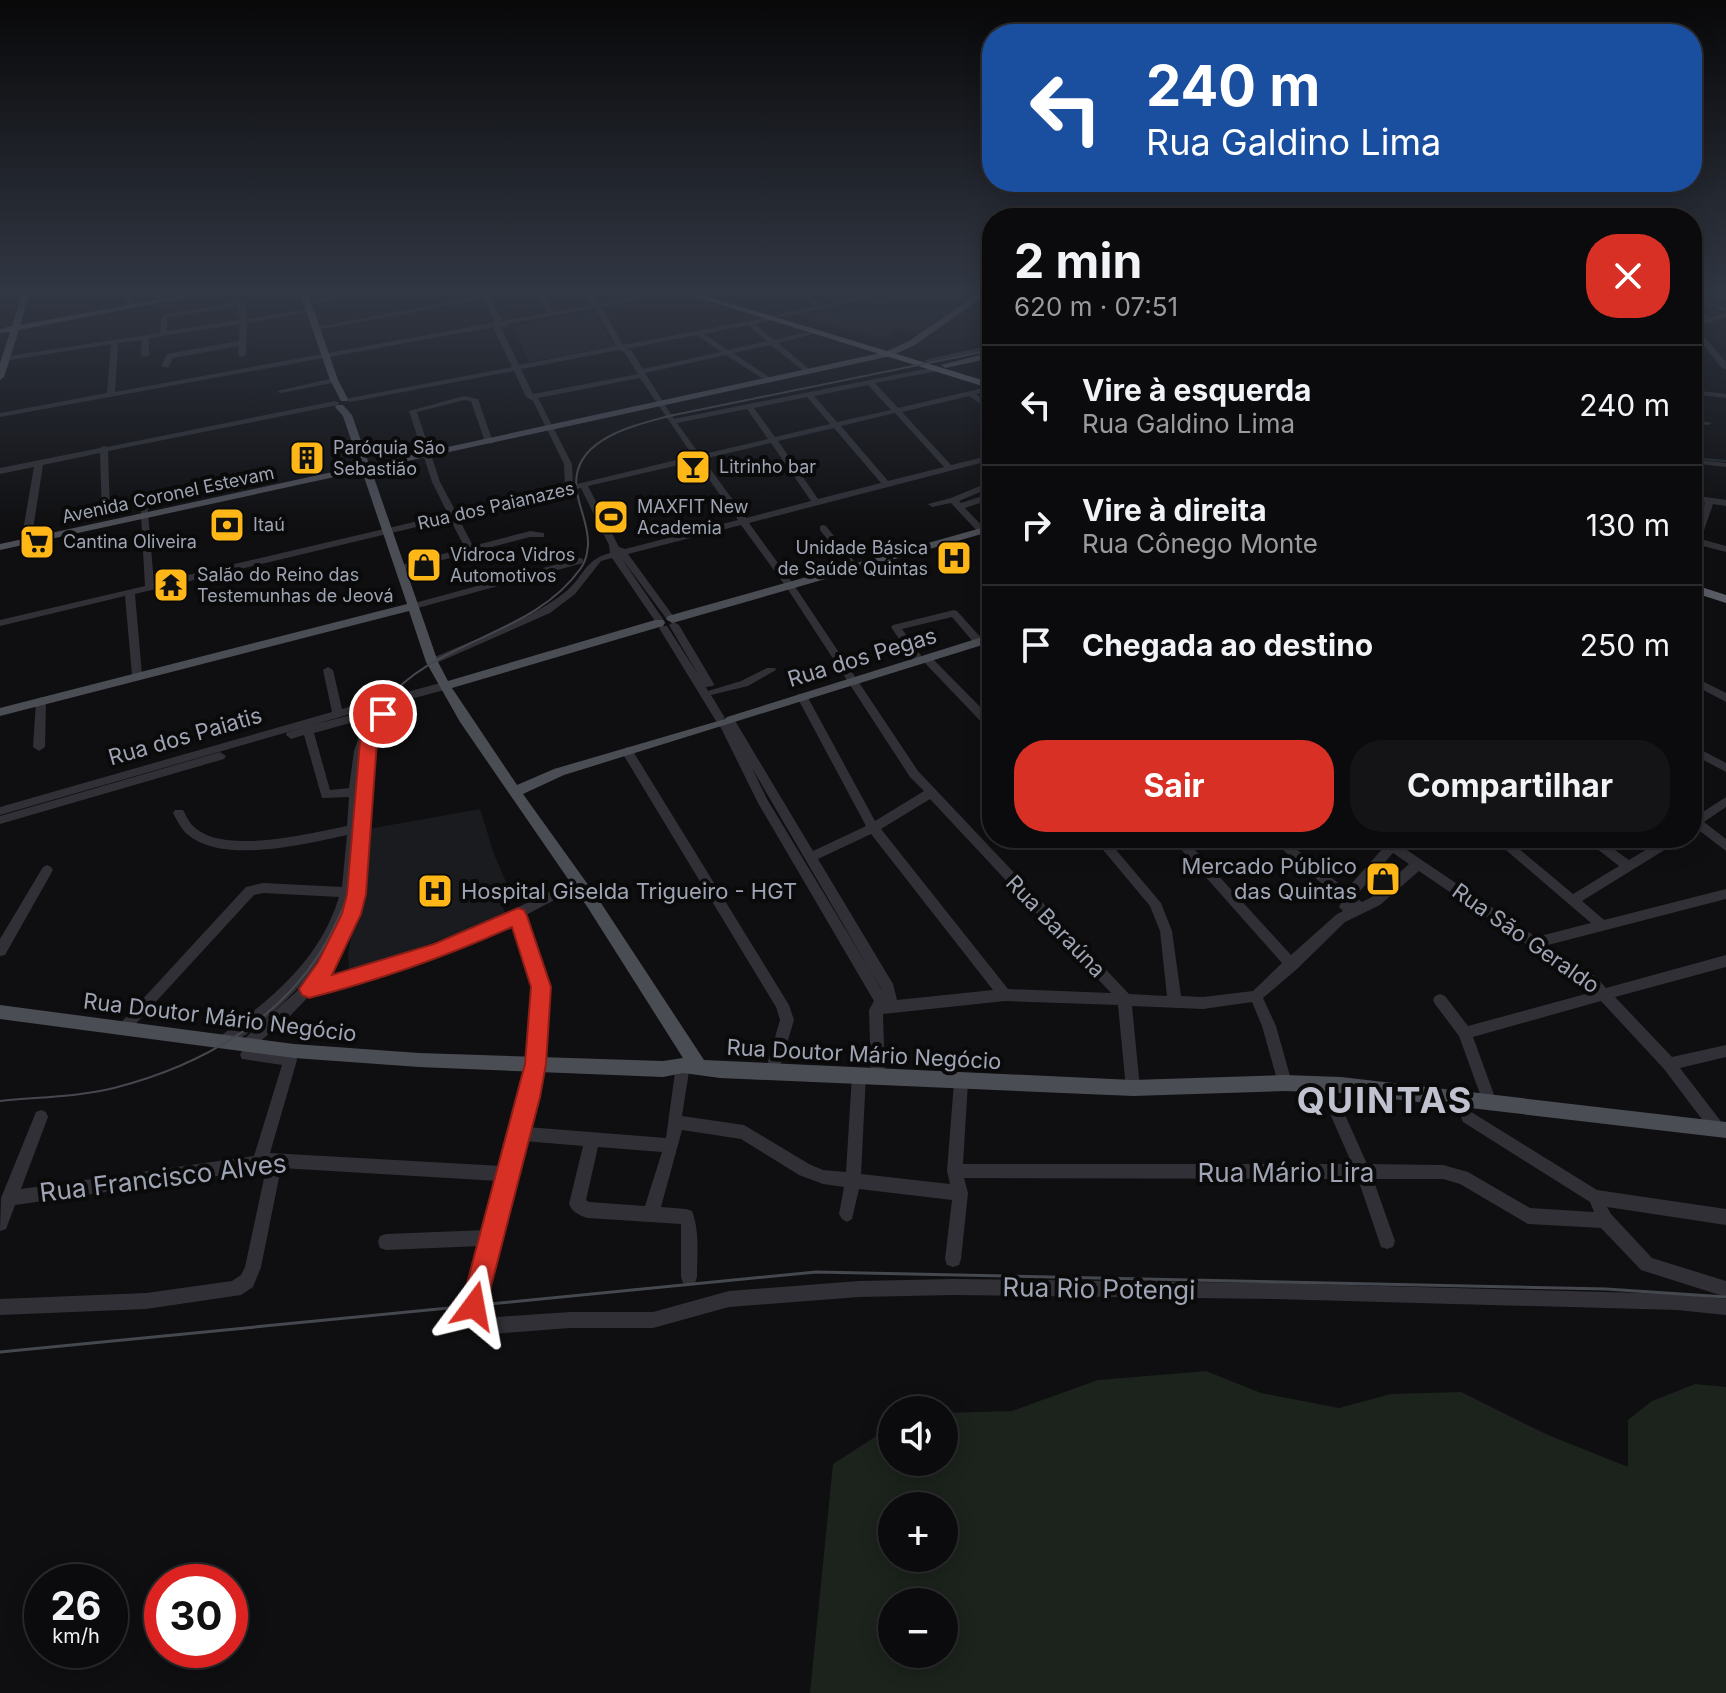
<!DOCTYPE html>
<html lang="pt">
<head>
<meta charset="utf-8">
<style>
	body { margin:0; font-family:Inter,sans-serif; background:#141416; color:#f1f3f6; height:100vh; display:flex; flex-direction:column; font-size:30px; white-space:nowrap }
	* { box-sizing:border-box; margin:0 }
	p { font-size:26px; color:#9a9b9d }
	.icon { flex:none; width:44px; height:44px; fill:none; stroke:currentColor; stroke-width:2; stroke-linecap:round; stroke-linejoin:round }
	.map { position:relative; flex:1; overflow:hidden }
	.drawer { position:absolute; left:982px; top:208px; width:720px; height:640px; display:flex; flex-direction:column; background:#0b0b0d; border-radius:32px; box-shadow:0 4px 20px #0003,0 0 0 2px #2b2b2e }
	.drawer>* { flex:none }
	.banner { position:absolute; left:982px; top:24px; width:720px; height:168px; border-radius:32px; box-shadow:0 4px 20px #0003,0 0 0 2px #2b2b2e; background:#1a4fa0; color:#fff; overflow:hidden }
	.buttons { position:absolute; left:878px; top:1396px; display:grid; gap:16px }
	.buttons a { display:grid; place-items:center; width:80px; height:80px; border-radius:50%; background:#0b0b0d; box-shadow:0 4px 20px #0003,0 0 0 2px #2b2b2e; font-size:40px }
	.speed { position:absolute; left:24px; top:1564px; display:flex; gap:16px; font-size:40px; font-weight:700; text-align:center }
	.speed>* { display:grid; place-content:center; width:104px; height:104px; border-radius:50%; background:#0b0b0d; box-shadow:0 4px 20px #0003,0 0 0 2px #2b2b2e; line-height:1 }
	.speed small { font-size:20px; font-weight:400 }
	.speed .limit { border:12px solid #d22; background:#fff; color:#111 }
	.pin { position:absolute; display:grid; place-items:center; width:68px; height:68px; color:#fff; margin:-34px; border:4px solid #fff; border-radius:50%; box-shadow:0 2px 8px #0007 }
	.me { position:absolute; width:88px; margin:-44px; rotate:13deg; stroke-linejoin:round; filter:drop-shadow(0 0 6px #0008) }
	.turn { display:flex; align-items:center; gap:28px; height:168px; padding:0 32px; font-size:36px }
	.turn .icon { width:104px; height:104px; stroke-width:2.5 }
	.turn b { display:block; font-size:56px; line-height:68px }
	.round { display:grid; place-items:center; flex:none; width:84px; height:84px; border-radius:32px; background:#141416 }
	.head { display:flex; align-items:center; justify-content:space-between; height:136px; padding:0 32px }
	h1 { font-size:48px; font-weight:700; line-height:60px }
	.cta { display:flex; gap:16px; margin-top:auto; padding:16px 32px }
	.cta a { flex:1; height:92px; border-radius:32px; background:#d93025; color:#fff; font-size:32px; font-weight:700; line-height:92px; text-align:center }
	.cta a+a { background:#141416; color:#f1f3f6 }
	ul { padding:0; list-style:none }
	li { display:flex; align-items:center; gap:24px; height:120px; padding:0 32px; border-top:2px solid #2b2b2e }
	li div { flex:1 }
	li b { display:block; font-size:30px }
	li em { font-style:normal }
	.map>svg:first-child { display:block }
</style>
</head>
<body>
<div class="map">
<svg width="1726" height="1693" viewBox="0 0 1726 1693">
	<rect width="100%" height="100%" fill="#0f0f11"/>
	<g fill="#1a1b1e">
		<path d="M899,293H976L946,315L934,318L937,321L919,335L898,328L883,339L801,317Z"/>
		<path d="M593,310L614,346L529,362L513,327Z"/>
		<path d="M480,809L494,854L512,896L500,900L506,915L349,974L348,953L363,877L368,829Z"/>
	</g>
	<path fill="#1b231c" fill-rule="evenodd" d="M1206,1371L1261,1393L1339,1408L1391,1394L1461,1392L1548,1435L1628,1467V1420L1652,1401L1695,1384L1726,1387V1693H810L833,1464L892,1426V1462H944V1413L1012,1411L1098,1380ZM944,1506V1558H892V1506ZM944,1602V1654H892V1602Z"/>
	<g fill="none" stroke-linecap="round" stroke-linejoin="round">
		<path stroke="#252d35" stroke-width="2" d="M1692,458L1726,461"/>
		<g fill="#303036" fill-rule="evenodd">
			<path d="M123,293H129L133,307H129Z"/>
			<path d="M155,293H161L163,302H159Z"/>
			<path d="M353,293H366L308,305L305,303Z"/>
			<path d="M480,293H486L503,321L547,313L535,293H541L553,312L592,305L586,293H592L599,304L658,293H671L601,307L623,345L770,317L773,319L772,320L755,324L774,340L817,330L821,332L778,343L809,369V373H806L771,345L733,353L769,377V381H766L726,355L645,373L674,419L935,367H938V371L875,383L898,408L992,386V390L976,394L992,406V412L969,396L902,412L951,465L992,455V460L749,523L794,585L918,771L1129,994L1167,996L1160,931L1150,906L1093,838H1106L1161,903L1172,931L1181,996L1203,997L1253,991L1282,963L1171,838H1184L1291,955L1337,914L1343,911L1339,907L1342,901L1269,838H1283L1348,891L1352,883L1384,847L1374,838H1389L1536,937L1591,923L1492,838H1506L1573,894L1619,866L1583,838H1598L1629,860L1665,838H1681L1679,841L1582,901L1604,920L1726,889V899L1548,945L1596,977L1606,988L1726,955V967L1615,997L1672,1057L1726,1045V1057L1680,1068L1723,1124L1725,1129L1723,1134L1718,1136L1713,1134L1664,1069L1601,1001L1473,1037L1496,1100L1494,1105L1489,1107L1484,1105L1459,1036L1435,1004L1433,1000L1435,996L1440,994L1445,996L1468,1026L1593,992L1586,985L1419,871L1380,905L1345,922L1297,969L1263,998L1276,1026L1292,1083L1290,1088L1285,1090L1280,1088L1278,1083L1262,1026L1252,1002L1203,1009L1132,1006L1140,1088L1138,1093L1133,1095L1128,1093L1126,1088L1118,1005L1005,1001L883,1014L885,1076L883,1081L878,1083L873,1081L871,1076L869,1010L874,1001L758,803L720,726L726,719H734L813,851L866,826L797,697L798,694H806L875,821L924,791L910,777L787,588L741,525L628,554L674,617V621H668L620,556L665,622L663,624H657L612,558L601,561L575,594L550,613L432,665L428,664V660C472,640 527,622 564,593C584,578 583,560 610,553L609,545L581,488L458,517L473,546L530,531L544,533V537H530L404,570H398V566L465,548L450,519L135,594L142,675L137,678L132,675L125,596L0,626V620L145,586L140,499L147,501L154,583L448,514L432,482L409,411L464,396L478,399L493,442L492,444L485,442L471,401L464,400L417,412L440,482L456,512L565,487L564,464L533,401L526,397L514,371L350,402L346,400L350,398L512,367L493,327L0,417V413L107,393L111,344L5,361L1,359L2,357L160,333L162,315L241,301L244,303L247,319L310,309L313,311L247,323L246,355L242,357L238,355L239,346L173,358L168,368L161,366L167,354L239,341L240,324L149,338V355L145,357L141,355L142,340L118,343L115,392L492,323L495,321L483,299L316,330L313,328L481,296ZM238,306L240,320L167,331V317ZM595,308L616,346L519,365L500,326L505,328L508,326L507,324ZM748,325L767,341L728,350L704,334ZM697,335L721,352L643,369L631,350L626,349ZM619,350L625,353L638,374L533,394L521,369ZM640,378L693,456L573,485L572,464L538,398ZM868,385L891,410L837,422L814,396ZM807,397L830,424L775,437L754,408ZM747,409L768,439L700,455L677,423ZM895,413L944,467L888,481L841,426ZM834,428L881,483L818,499L778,441ZM771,443L811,501L746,518L703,459ZM696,461L738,520L625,549L619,547L588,486ZM752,768L881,989L882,990L767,799ZM930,799L1111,993L1008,989L881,829ZM871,834L993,990L897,1000L893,984L818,859ZM1393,853L1409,864L1372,897L1362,902L1356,898L1360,891Z"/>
			<path d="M802,293H809L821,305L877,293H889L824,308L821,311L818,310L777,317V315L814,306Z"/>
			<path d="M1692,295L1726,308V312L1692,299Z"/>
			<path d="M1692,310L1713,317L1726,313V317L1696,327L1726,362V369H1723L1692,331V324L1706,319L1692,314Z"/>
			<path d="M992,345V349L928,362L924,360Z"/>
			<path d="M334,378L338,380L337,382L281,393L277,391Z"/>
			<path d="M1692,390L1726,394V398L1692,394Z"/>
			<path d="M335,401L339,403L338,405L108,451L110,514L106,517L102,514L100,453L43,465L31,542L26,545L21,542L34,467L0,474V468L100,448L104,446L107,447Z"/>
			<path d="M1692,419L1712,423L1708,425L1692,423Z"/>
			<path d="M1692,459L1726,463V467L1692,463Z"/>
			<path d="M992,481V487L959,501L961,503L992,493V499L965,508L985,529V533H979L951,503L932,507L928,504L951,498Z"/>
			<path d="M1692,495L1726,500V506L1713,504L1701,539L1726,546V552L1699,545L1695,553L1692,554V538L1705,503L1692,501Z"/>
			<path d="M823,525L826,526L858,566V570H852L820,530V526Z"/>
			<path d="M580,558L583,559V563L414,609L409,606L411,604Z"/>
			<path d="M954,610L957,611L983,640V644H975L952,617L902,629L922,657L930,656L992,719V730L988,729L923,661L915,662L891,627L893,625Z"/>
			<path d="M674,622L679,625L714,684L713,686L706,687L708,691L741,681L767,668H775L776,670L748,686L711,695L725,718L720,722L716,721L659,628L661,626H667L699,676L669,625Z"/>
			<path d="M328,667L333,670L342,709L382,697L387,701L385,705L392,696L444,682L449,686L448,689L400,702L387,716L374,741L362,894C354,926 342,953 323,979C411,956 494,921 575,879H583L585,882L583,885L524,916L548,987L543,1064L527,1127L666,1138L676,1065L678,1060L683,1059L688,1060L690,1065L682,1116L744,1125L809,1164L823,1170L846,1172L852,1075L854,1070L859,1068L864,1070L866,1075L861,1174L950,1184L947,1171L954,1082L956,1077L961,1075L966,1077L968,1082L963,1164H1352L1317,1084L1319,1079L1324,1077L1329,1079L1367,1164L1443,1165L1468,1172L1530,1208L1594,1212L1590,1202L1463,1122L1461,1117L1463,1112L1468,1110L1597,1190L1726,1209V1225L1607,1207L1611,1214L1652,1258L1726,1281V1297L1641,1270L1601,1228L1528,1224L1460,1184L1443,1179H1373L1395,1241L1393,1247L1387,1249L1381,1247L1379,1241L1358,1179L964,1178L968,1193L961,1259L959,1265L953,1267L947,1265L945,1259L952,1200L859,1189L852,1219L847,1222L842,1219L839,1214L844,1187L823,1184L799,1175L741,1139L682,1130L661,1207L686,1209L692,1211C700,1232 697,1255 697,1277L695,1283L689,1285L683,1283L681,1277V1224L587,1218C579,1215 572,1212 569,1204L583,1146L524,1141L482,1306V1318L570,1312H653L729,1291L859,1281L953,1279L1274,1283L1677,1294L1726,1299V1315L1677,1310L1274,1299L953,1295L859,1297L729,1307L653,1328H570L479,1335L466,1327L464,1321L481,1246L386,1250L380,1248L378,1242L380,1236L386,1234L486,1230L498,1181L281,1168L261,1267L253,1287L241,1295L146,1309L0,1315V1299L146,1293L232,1281L241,1275L245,1267L266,1169L15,1205L6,1229L0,1231L1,1198L36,1112L41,1110L46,1112L48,1117L21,1189L254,1156L282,1065L242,1059L240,1055L242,1051L245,1049L241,1044L243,1040L296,992L319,964C297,991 255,1034 224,1047L219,1045L217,1041L219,1037C271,1000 320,960 339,897L263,893L254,895L129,1031L124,1033L119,1031L117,1027L246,887L263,883L342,887L347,835C305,844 222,865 187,834C181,829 177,820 173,813L175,810H183C186,815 189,822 193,826C222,856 311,833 347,826L349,797L322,798L304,735L291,739L286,735L287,732L302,728L0,815V807L332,712L323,670ZM372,708L370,710L312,725ZM365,719L354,751L349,788L330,790L314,733ZM513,922L534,987L529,1064L502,1166L270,1153L297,1060L295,1055L290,1054L251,1049L289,1017L311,994L419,961ZM598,1147L662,1152L645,1206L589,1202L586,1200Z"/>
			<path d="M1692,676L1726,693V702L1692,684Z"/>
			<path d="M41,697L46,701L45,747L39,751L33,747L36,701Z"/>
			<path d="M1692,745L1726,763V772L1692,754Z"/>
			<path d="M627,747L631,748L789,1005L794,1020L777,1077L772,1079L767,1077L765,1072L780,1020L776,1007L621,751Z"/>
			<path d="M220,752L226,756L224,759L0,824V816Z"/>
			<path d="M1726,797V807L1704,822L1726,839V851L1696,828L1692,830V819Z"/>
			<path d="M47,865L51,867L53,870L5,955L0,956V939L43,867Z"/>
		</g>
		<g fill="#4b4d55" fill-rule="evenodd">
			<path d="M22,293H30L20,325L193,293H209L19,330L4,377L0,380V363L10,332L0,333V329L12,326Z"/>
			<path d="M300,293H308L338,380L348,399L347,401H341L330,380Z"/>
			<path d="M979,293H988L915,345L891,356L371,469L438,662L448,681L655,620H663L665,623L663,626L452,688L517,785L554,769L725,719L727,717L992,634V642L564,775L523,794L599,900L704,1060L1133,1080L1285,1075L1341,1077L1726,1122V1138L1341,1093L1285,1091L1133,1096L720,1078L683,1073L663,1077L419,1067L294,1058L0,1019V1005L294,1044L419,1053L663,1061L683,1058L588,908L460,722L426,662L409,611L0,716V708L407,604L362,471L0,550V544L360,466L343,416L335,407L337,405H343L352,415L369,464L885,352L909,341Z"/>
			<path d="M992,352V358L945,368L941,365Z"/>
			<path d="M992,525V531L676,622L672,623L666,619L668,616Z"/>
		</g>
		<g fill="#5b5e67" fill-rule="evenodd">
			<path d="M683,293H696L992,383V389Z"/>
			<path d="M1692,584L1726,595V603L1692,592Z"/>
		</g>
		<path stroke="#46484f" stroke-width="2" d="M0,1101C38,1097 77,1097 114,1088C200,1066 283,1020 327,941C340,916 351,895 353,867C358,814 349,749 384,703C436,638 532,637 581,568C586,561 587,554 588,545C589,526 580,511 577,492C568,440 632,426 669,416L992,350"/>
		<path stroke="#46484f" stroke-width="3" d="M0,1352L816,1272L1606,1289L1726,1297"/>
	</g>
	<linearGradient id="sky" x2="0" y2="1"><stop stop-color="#080809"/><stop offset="0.55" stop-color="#313743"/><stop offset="1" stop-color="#313743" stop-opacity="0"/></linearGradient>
	<rect width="1726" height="530" fill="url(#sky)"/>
	<path fill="#d93025" stroke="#8d1f18" stroke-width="2" d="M383,708L391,714L377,741L366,894L361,914L332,975L434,944L518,908L524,910L527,916L551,987L546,1064L540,1097L486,1306L483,1315L474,1318L465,1315L461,1306L525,1064L531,987L512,927C445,957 380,980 309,998L302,995L299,989L318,962L342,914L347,894L360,741L377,710Z"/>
	<defs>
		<symbol id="building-square" viewBox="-11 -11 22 22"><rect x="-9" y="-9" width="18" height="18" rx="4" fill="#ffb718" stroke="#0a0a0b"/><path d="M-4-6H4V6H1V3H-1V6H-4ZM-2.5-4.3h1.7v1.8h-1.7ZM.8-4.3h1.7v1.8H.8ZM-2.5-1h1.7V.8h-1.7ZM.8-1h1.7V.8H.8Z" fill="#111"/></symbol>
		<symbol id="bar-square" viewBox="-11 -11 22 22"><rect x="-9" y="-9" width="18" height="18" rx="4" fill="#ffb718" stroke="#0a0a0b"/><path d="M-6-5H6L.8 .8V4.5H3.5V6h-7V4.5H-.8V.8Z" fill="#111"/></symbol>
		<symbol id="stadium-square" viewBox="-11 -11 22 22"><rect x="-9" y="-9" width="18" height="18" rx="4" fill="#ffb718" stroke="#0a0a0b"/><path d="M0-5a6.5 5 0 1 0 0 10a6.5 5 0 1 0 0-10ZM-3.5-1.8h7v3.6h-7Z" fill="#111"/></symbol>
		<symbol id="bank-square" viewBox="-11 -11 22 22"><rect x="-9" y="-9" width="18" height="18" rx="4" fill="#ffb718" stroke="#0a0a0b"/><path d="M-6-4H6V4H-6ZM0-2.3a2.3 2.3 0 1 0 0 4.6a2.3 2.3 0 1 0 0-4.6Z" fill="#111"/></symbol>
		<symbol id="supermarket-square" viewBox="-11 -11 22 22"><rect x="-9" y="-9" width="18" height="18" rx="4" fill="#ffb718" stroke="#0a0a0b"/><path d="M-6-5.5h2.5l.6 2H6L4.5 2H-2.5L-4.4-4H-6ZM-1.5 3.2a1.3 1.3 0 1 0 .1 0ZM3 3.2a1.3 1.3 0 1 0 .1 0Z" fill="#111"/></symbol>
		<symbol id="hospital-square" viewBox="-11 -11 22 22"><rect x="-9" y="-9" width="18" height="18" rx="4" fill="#ffb718" stroke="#0a0a0b"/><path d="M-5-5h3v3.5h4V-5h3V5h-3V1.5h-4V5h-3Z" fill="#111"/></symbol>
		<symbol id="shop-square" viewBox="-11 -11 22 22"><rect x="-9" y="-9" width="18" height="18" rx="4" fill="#ffb718" stroke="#0a0a0b"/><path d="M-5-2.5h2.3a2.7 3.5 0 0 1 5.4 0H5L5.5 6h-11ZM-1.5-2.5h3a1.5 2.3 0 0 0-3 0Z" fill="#111"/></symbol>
		<symbol id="temple-square" viewBox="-11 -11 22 22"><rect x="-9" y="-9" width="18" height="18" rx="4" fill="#ffb718" stroke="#0a0a0b"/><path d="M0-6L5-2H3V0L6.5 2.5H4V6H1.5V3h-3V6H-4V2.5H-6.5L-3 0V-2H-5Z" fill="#111"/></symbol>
	</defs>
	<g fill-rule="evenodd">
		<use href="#building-square" x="287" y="438" width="40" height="40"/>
		<use href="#bar-square" x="673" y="447" width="40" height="40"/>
		<use href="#stadium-square" x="591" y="497" width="40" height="40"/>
		<use href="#bank-square" x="207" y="505" width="40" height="40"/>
		<use href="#supermarket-square" x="17" y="522" width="40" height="40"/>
		<use href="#hospital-square" x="934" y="538" width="40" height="40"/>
		<use href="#shop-square" x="404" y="545" width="40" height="40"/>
		<use href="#temple-square" x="151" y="565" width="40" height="40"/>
		<use href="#shop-square" x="1363" y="859" width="40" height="40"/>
		<use href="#hospital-square" x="415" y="871" width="40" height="40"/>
	</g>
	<g text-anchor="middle" stroke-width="8" stroke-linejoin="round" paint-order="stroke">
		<g font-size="18" fill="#9ea4b3" stroke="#0a0a0b" text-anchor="start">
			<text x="333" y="454">Paróquia São<tspan x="333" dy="21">Sebastião</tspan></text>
			<text x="719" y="473">Litrinho bar</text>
			<text x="637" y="513">MAXFIT New<tspan x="637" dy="21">Academia</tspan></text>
			<text x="253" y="531">Itaú</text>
			<text x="63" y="548">Cantina Oliveira</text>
			<text x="928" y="554" text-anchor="end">Unidade Básica<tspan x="928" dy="21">de Saúde Quintas</tspan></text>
			<text x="450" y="561">Vidroca Vidros<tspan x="450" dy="21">Automotivos</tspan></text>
			<text x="197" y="581">Salão do Reino das<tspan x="197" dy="21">Testemunhas de Jeová</tspan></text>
		</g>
		<g font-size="18" fill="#9ea4b3" stroke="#0a0a0b">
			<text transform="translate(168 495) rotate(-12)" y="6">Avenida Coronel Estevam</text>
			<text transform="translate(496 506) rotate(-13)" y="6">Rua dos Paianazes</text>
		</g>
		<g font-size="22" fill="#9ea4b3" stroke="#0a0a0b">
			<text transform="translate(862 657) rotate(-17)" y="8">Rua dos Pegas</text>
			<text transform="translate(185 736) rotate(-16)" y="8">Rua dos Paiatis</text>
			<text transform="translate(1056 926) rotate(46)" y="8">Rua Baraúna</text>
			<text transform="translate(1526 938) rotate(35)" y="8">Rua São Geraldo</text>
			<text transform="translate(220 1017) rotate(7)" y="8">Rua Doutor Mário Negócio</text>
			<text transform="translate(864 1054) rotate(3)" y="8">Rua Doutor Mário Negócio</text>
		</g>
		<g font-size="22" fill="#9ea4b3" stroke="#0a0a0b" text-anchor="end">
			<text x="1357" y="874">Mercado Público<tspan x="1357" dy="25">das Quintas</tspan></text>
			<text x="461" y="899" text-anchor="start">Hospital Giselda Trigueiro - HGT</text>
		</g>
		<g font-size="26" fill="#9ea4b3" stroke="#0a0a0b">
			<text x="1286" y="1182">Rua Mário Lira</text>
			<text transform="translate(163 1178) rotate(-7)" y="9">Rua Francisco Alves</text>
			<text transform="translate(1099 1289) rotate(1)" y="9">Rua Rio Potengi</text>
		</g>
		<g font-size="36" font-weight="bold" letter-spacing="2" fill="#c0c3cf" stroke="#0a0a0b">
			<text x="1385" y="1113">QUINTAS</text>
		</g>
	</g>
</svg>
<div class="buttons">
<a><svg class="icon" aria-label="sound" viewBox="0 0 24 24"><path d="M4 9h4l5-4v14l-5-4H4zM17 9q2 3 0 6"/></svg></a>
<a>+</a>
<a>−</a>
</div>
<div class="speed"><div>26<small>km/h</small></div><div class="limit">30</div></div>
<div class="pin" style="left:383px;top:714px;background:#d93025"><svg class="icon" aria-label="arrive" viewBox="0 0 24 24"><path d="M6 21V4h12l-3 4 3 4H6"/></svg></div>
<svg class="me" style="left:474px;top:1306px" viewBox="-20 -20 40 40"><path d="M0-17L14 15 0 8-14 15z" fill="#d93025" stroke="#fff" stroke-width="4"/></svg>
<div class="banner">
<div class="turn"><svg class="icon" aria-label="left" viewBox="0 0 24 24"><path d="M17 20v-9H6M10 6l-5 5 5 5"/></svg><div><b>240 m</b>Rua Galdino Lima</div></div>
</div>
<section class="drawer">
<div class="head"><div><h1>2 min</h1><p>620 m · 07:51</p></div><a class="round" style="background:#d93025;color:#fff"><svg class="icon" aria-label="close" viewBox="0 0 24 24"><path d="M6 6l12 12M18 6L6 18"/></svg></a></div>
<ul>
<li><svg class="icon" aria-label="left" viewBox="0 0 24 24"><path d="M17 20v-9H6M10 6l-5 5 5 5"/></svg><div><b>Vire à esquerda</b><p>Rua Galdino Lima</p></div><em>240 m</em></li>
<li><svg class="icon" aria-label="right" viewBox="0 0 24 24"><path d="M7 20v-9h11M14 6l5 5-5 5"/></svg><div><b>Vire à direita</b><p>Rua Cônego Monte</p></div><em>130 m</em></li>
<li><svg class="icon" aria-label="arrive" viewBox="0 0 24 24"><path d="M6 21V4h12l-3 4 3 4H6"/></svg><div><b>Chegada ao destino</b></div><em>250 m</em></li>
</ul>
<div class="cta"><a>Sair</a><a>Compartilhar</a></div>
</section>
</div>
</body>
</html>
